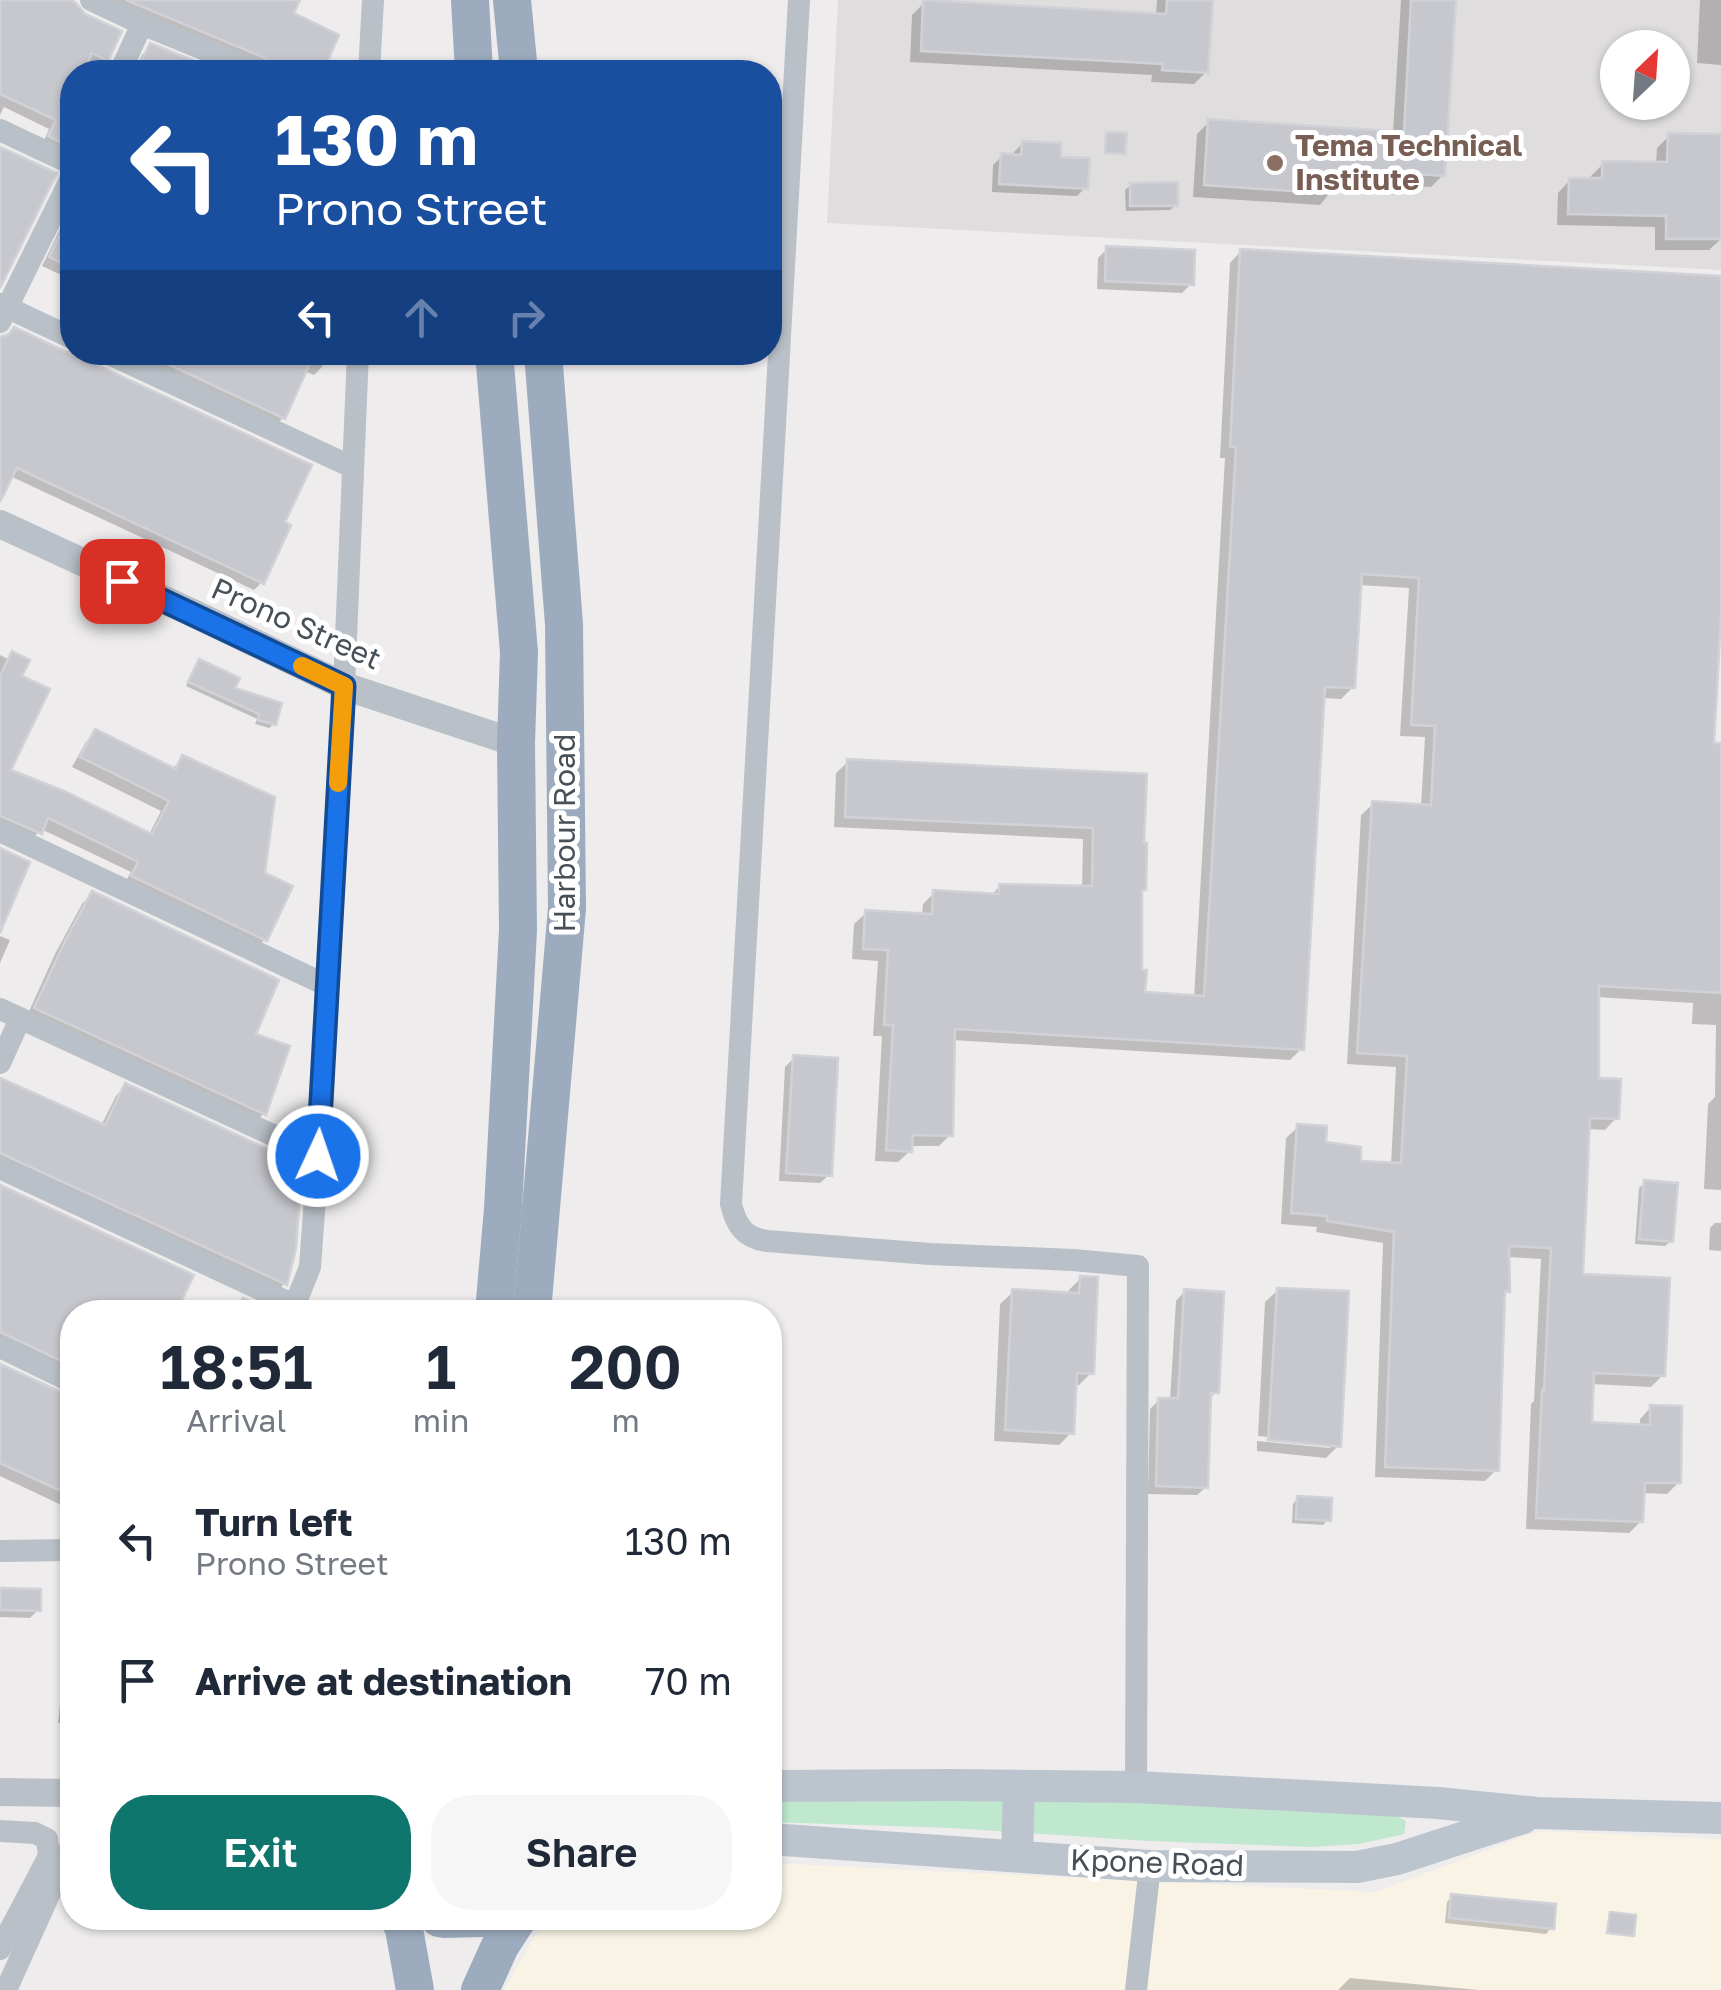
<!DOCTYPE html>
<html lang="en">
<head>
<meta charset="utf-8">
<style>
	body { margin:0; font-family:"Golos Text",sans-serif; background:#f6f6f7; color:#1f2937; height:100vh; display:flex; flex-direction:column; font-size:38px; white-space:nowrap }
	* { box-sizing:border-box; margin:0 }
	p { font-size:32px; color:#747a83 }
	.icon { flex:none; width:55px; height:55px; fill:none; stroke:currentColor; stroke-width:2; stroke-linecap:round; stroke-linejoin:round }
	.map { position:relative; flex:1; overflow:hidden }
	.details { position:absolute; left:60px; top:1300px; width:722px; height:630px; display:flex; flex-direction:column; background:#fff; border-radius:40px; box-shadow:0 2px 8px #0004 }
	.details>* { flex:none }
	.banner { position:absolute; left:60px; top:60px; width:722px; height:305px; border-radius:40px; box-shadow:0 2px 8px #0004; background:#1a4fa0; color:#fff; overflow:hidden }
	.needle { width:65px; rotate:25deg }
	.controls { position:absolute; left:1600px; top:30px; display:grid; gap:20px }
	.controls a { display:grid; place-items:center; width:90px; height:90px; border-radius:50%; background:#fff; box-shadow:0 2px 8px #0004; font-size:50px }
	.pin { position:absolute; display:grid; place-items:center; width:85px; height:85px; color:#fff; margin:-42px; border-radius:20px; box-shadow:0 5px 15px #0006 }
	.me { position:absolute; width:110px; margin:-55px; rotate:3deg; stroke-linejoin:round; filter:drop-shadow(0 0 8px #0008) }
	.turn { display:flex; align-items:center; gap:35px; height:210px; padding:0 50px; font-size:45px }
	.turn .icon { width:130px; height:130px; stroke-width:2.5 }
	.turn b { display:block; font-size:70px; line-height:85px }
	.lanes { display:flex; align-items:center; height:95px; padding:0 50px; background:#0003; justify-content:center; gap:50px; direction:ltr }
	.lanes .off { opacity:.35 }
	.eta { display:flex; justify-content:space-evenly; align-items:center; height:170px; text-align:center }
	.eta b { font-size:60px; font-weight:600; line-height:70px }
	.button { display:flex; gap:20px; margin-top:auto; padding:20px 50px }
	.button a { flex:1; height:115px; border-radius:40px; background:#0f766e; color:#fff; font-size:40px; font-weight:600; line-height:115px; text-align:center }
	.button a+a { background:#f6f6f7; color:#1f2937 }
	ul { padding:0; list-style:none }
	li { display:flex; align-items:center; gap:30px; height:140px; padding:0 50px }
	li div { flex:1 }
	li b { display:block; font-size:38px }
	li em { font-style:normal }
	.map>svg:first-child { display:block }
</style>
</head>
<body>
<div class="map">
<svg width="1721" height="1990" viewBox="0 0 1721 1990">
	<rect width="100%" height="100%" fill="#eeecec"/>
	<path fill="#f9f3e6" d="M1539,1831L1721,1839V1990H504L538,1931L555,1918H770V1863L1375,1892Z"/>
	<path fill="#dfdddd" fill-rule="evenodd" d="M838,0H1721V270L827,223ZM1618,48H1672V102H1618Z"/>
	<path fill="#bfe8cf" d="M889,1788L1395,1815L1406,1821L1404,1834L1359,1844L1311,1847L1149,1841L951,1828L770,1822V1791Z"/>
	<g fill="#0003">
		<path d="M0,0H65L106,60L98,68L86,62L81,72H72V160L42,145L49,129L4,107L0,115Z"/>
		<path d="M113,0H298L291,14L336,36L320,72H264Z"/>
		<path d="M1157,0H1210L1206,72L1194,84L1151,82L1152,75L910,62L912,15L924,3L1156,16Z"/>
		<path d="M1401,0H1453L1443,175L1431,187L1411,186L1402,195L1332,190L1320,205L1193,197L1197,134L1209,122L1393,133Z"/>
		<path d="M1700,0H1721V65L1697,63Z"/>
		<path d="M150,46L214,72H134L142,55Z"/>
		<path d="M1669,136L1721,137V239L1709,250H1655V227L1557,225L1558,193L1570,180L1591,181V176L1603,164L1656,165L1657,148Z"/>
		<path d="M1023,143L1058,159L1086,187L1077,196L992,192L993,165L1002,156L1014,157V152Z"/>
		<path d="M1131,185L1176,205L1170,210L1126,211L1125,190Z"/>
		<path d="M72,205V280L42,266Z"/>
		<path d="M1107,249L1191,284L1182,293L1097,289L1098,258Z"/>
		<path d="M1241,251L1721,279V567L1712,746H1721V1190L1704,1189L1708,1104L1715,1097L1716,1025L1692,1024L1693,1003L1596,997L1597,1080L1616,1118L1605,1130L1587,1129L1580,1276L1663,1375L1651,1387L1591,1384L1589,1424L1640,1427V1419L1651,1407L1679,1482L1667,1494L1642,1493L1641,1521L1629,1533L1526,1529L1531,1404L1534,1401L1541,1259L1507,1257V1291L1502,1296L1496,1470L1485,1481L1375,1477L1383,1243L1316,1232L1317,1227L1281,1224L1286,1138L1298,1127L1358,1163L1391,1165L1396,1067L1347,1064L1361,815L1373,804L1421,807L1425,737L1400,736L1409,588L1359,585L1353,687L1341,699L1322,698L1301,1049L1290,1060L952,1040L950,1135L939,1146H910V1151L898,1162L875,1161L882,1036H873L878,961L852,959L854,924L866,913L922,916L923,904L934,893L991,896L1000,886L1082,888L1083,839L834,827L836,773L848,762L1145,776L1143,889L1140,892L1139,972L1143,994L1194,998L1225,458H1220L1230,263Z"/>
		<path d="M0,338L90,361L282,524L262,582L254,590L10,476L0,495Z"/>
		<path d="M113,352H328L322,367L314,375L304,371L283,418L275,426Z"/>
		<path d="M13,654L19,677L8,771L149,835L161,811L72,767L86,742L96,732L174,770V767L183,758L262,874L265,939L256,949L123,886L131,872L41,829L30,842L0,828V655L8,659Z"/>
		<path d="M199,662L232,690L274,724L269,728L255,724L257,719L186,686Z"/>
		<path d="M92,894L252,1035L287,1047L263,1114L254,1124L26,1018L55,954L82,904Z"/>
		<path d="M0,936L10,940L0,963Z"/>
		<path d="M794,1058L829,1175L820,1183L779,1181L785,1067Z"/>
		<path d="M0,1080L101,1126L116,1096L125,1086L284,1284L275,1293L0,1165Z"/>
		<path d="M1645,1183L1671,1241L1665,1246L1635,1244L1639,1188Z"/>
		<path d="M0,1187L176,1307L187,1312H72V1382L0,1344Z"/>
		<path d="M1715,1223H1721V1251L1709,1250L1710,1228Z"/>
		<path d="M1081,1278L1091,1373L1079,1385H1074L1071,1433L1059,1445L994,1441L1000,1304L1013,1292L1068,1295L1069,1290Z"/>
		<path d="M1278,1290L1338,1446L1326,1458L1257,1451V1441L1330,1448V1443L1258,1436L1265,1302Z"/>
		<path d="M1184,1292L1216,1392L1208,1400L1206,1487L1197,1495L1148,1494L1150,1409L1159,1400L1170,1401L1176,1301Z"/>
		<path d="M0,1366L66,1398H72V1510L0,1476Z"/>
		<path d="M1298,1498L1328,1520L1323,1525L1292,1523L1293,1504Z"/>
		<path d="M0,1591L38,1610L30,1618L0,1617Z"/>
		<path d="M71,1643L72,1724L58,1723L66,1648Z"/>
		<path d="M1452,1897L1551,1928L1546,1934L1445,1923L1447,1902Z"/>
		<path d="M1350,1978L1479,1990H1338Z"/>
	</g>
	<g fill="#c7c8ce" stroke="#d1d2d7" stroke-width="2.5">
		<path d="M0,0H71L76,3L85,14L122,31L108,61L92,53L84,72H72V148L48,136L56,120L0,94Z"/>
		<path d="M126,0H300L294,13L339,35L323,72H274L271,64L265,58Z"/>
		<path d="M923,0L1166,14L1167,0H1213L1208,73L1162,70L1163,64L921,51Z"/>
		<path d="M1411,0H1456L1445,176L1417,174V184L1335,178L1334,194L1204,185L1208,119L1404,132Z"/>
		<path d="M150,43L221,72H136Z"/>
		<path d="M1106,132L1127,133L1125,154L1105,153Z"/>
		<path d="M1668,133L1721,134V239H1666V216L1568,214L1569,178H1602V161L1667,162Z"/>
		<path d="M1022,141L1061,143V157L1090,158L1088,189L999,184L1001,153L1021,155Z"/>
		<path d="M0,147L57,173L0,288Z"/>
		<path d="M1178,182V206H1130V183Z"/>
		<path d="M72,209V268L49,257Z"/>
		<path d="M1106,246L1195,250L1194,285L1105,281Z"/>
		<path d="M1240,249L1721,276V615L1714,743H1721V993L1599,986V1078L1621,1079L1619,1119L1590,1118L1583,1274L1670,1278L1665,1376L1594,1373L1592,1422L1650,1425V1405L1682,1406L1681,1483H1645L1643,1522L1536,1518L1542,1390H1544L1551,1248L1509,1246L1510,1292L1505,1291L1499,1471L1385,1467L1394,1232L1327,1221V1216L1291,1213L1297,1124L1327,1126L1326,1142L1361,1147V1161L1401,1163L1407,1056L1357,1053L1372,801L1431,805L1435,726L1411,725L1419,578L1362,574L1355,688L1325,687L1304,1050L955,1029L953,1136L913,1135L912,1152L886,1150L893,1025H884L888,950L863,949L865,910L932,914L933,890L999,894V884L1092,886L1093,828L845,817L847,759L1147,774L1144,843H1147L1146,890H1142V970H1147L1145,992L1204,996L1236,447H1230Z"/>
		<path d="M14,327L66,352H90L92,360L99,366L312,465L285,522L291,525L264,584L17,468L0,502V337L9,334Z"/>
		<path d="M142,352H315L285,419Z"/>
		<path d="M12,651L30,660L22,676L50,689L11,770L64,791L152,834L169,801L80,757L95,729L176,769L182,755L275,797L265,873L293,886L267,941L131,876L138,862L48,818L42,834L0,816V676Z"/>
		<path d="M199,659L240,678L235,688L282,703L276,725L258,720L259,714L188,682Z"/>
		<path d="M0,848L30,862L0,933Z"/>
		<path d="M92,891L279,980L256,1034L290,1046L266,1115L34,1008L65,941Z"/>
		<path d="M793,1055L838,1058L832,1176L786,1173Z"/>
		<path d="M0,1078L105,1125L125,1083L302,1165L296,1248L287,1285L0,1153Z"/>
		<path d="M1644,1180L1678,1183L1673,1242L1639,1239Z"/>
		<path d="M0,1185L194,1275L176,1312H72V1366L0,1332Z"/>
		<path d="M1080,1276L1098,1277L1094,1374L1077,1373L1074,1434L1005,1430L1012,1289L1079,1293Z"/>
		<path d="M1277,1288L1349,1291L1341,1447L1268,1440Z"/>
		<path d="M1184,1289L1224,1292L1219,1393H1211L1208,1488L1156,1486L1158,1398H1178Z"/>
		<path d="M243,1298L274,1312H236Z"/>
		<path d="M0,1364L72,1397V1496L0,1463Z"/>
		<path d="M1297,1496L1332,1498L1331,1521L1296,1519Z"/>
		<path d="M0,1588L41,1589V1611L0,1610Z"/>
		<path d="M1451,1894L1556,1904L1554,1929L1449,1918Z"/>
		<path d="M1610,1912L1636,1915L1634,1936L1607,1933Z"/>
	</g>
	<g fill="none" stroke-linecap="round" stroke-linejoin="round">
		<g stroke="#b9c0c7" stroke-width="22">
			<path d="M91,0L142,24L259,72"/>
			<path d="M799,0L731,1204C736,1225 744,1238 767,1241L930,1254L1073,1260L1138,1266L1136,1787"/>
			<path d="M120,72L142,24"/>
			<path d="M369,72L373,0"/>
			<path d="M0,130L72,164"/>
			<path d="M0,304L72,338"/>
			<path d="M0,322L72,176"/>
			<path d="M105,352L352,467"/>
			<path d="M0,831L326,985"/>
			<path d="M0,1009L318,1156"/>
			<path d="M0,1063L20,1019"/>
			<path d="M0,1168L296,1306"/>
			<path d="M292,1312L310,1267L318,1156L344,686L358,352"/>
			<path d="M0,1347L72,1382"/>
			<path d="M0,1551L72,1550"/>
			<path d="M0,1831L35,1833L47,1839L49,1856L0,1949"/>
			<path d="M6,1990L72,1844"/>
			<path d="M1136,1990L1150,1866"/>
		</g>
		<g stroke="#b9c0c7" stroke-width="28">
			<path d="M0,524L197,615L344,686L516,743"/>
			<path d="M0,1792L72,1793"/>
		</g>
		<g stroke="#bcc4ce" stroke-width="32">
			<path d="M770,1786L951,1785L1136,1787L1438,1803L1537,1813L1721,1818"/>
			<path d="M770,1839L1150,1866L1357,1867L1397,1859L1523,1818"/>
			<path d="M1017,1856L1019,1787"/>
		</g>
		<g stroke="#9cacbe" stroke-width="38">
			<path d="M470,0L474,72"/>
			<path d="M512,0L519,72"/>
			<path d="M494,1312L503,1209L518,930L516,743L519,652L494,352"/>
			<path d="M532,1312L567,908L564,624L543,352"/>
			<path d="M399,1918L404,1929L415,1990"/>
			<path d="M439,1918L445,1919L482,1918"/>
			<path d="M480,1990L500,1946L518,1918"/>
		</g>
	</g>
	<g fill="none" stroke-linecap="round" stroke-linejoin="round">
		<defs>
			<path id="route" d="M122,581L344,686L318,1156"/>
		</defs>
		<use href="#route" stroke="#114b97" stroke-width="25"/>
		<use href="#route" stroke="#1a73e8" stroke-width="18"/>
		<path stroke="#f59e0b" stroke-width="18" d="M302,666L344,686L338,783"/>
	</g>
	<circle fill="#8d6e63" stroke="#fff" stroke-width="4" cx="1275" cy="163" r="10"/>
	<g text-anchor="middle" stroke-width="10" stroke-linejoin="round" paint-order="stroke">
		<g font-size="30" font-weight="bold" fill="#785e54" stroke="#fff" text-anchor="start">
			<text x="1295" y="156">Tema Technical<tspan x="1295" dy="34">Institute</tspan></text>
		</g>
		<g font-size="30" fill="#474f57" stroke="#fff">
			<text transform="translate(296 624) rotate(24)" y="10">Prono Street</text>
			<text transform="translate(565 833) rotate(-90)" y="10">Harbour Road</text>
			<text transform="translate(1157 1863) rotate(2)" y="10">Kpone Road</text>
		</g>
	</g>
</svg>
<div class="controls">
<a><svg class="needle" viewBox="-14 -14 28 28"><path d="M0-13l5 13h-10z" fill="#e53935"/><path d="M0 13l5-13h-10z" fill="#747a83"/></svg></a>
</div>
<div class="pin" style="left:122px;top:581px;background:#d93025"><svg class="icon" aria-label="arrive" viewBox="0 0 24 24"><path d="M6 21V4h12l-3 4 3 4H6"/></svg></div>
<svg class="me" style="left:318px;top:1156px" viewBox="-20 -20 40 40"><circle r="17" fill="#1a73e8" stroke="#fff" stroke-width="3"/><path d="M0-11L8 9 0 5-8 9z" fill="#fff"/></svg>
<div class="banner">
<div class="turn"><svg class="icon" aria-label="left" viewBox="0 0 24 24"><path d="M17 20v-9H6M10 6l-5 5 5 5"/></svg><div><b>130 m</b>Prono Street</div></div>
<div class="lanes"><svg class="icon" aria-label="left" viewBox="0 0 24 24"><path d="M17 20v-9H6M10 6l-5 5 5 5"/></svg><svg class="icon off" aria-label="ahead" viewBox="0 0 24 24"><path d="M12 20V5M6 11l6-6 6 6"/></svg><svg class="icon off" aria-label="right" viewBox="0 0 24 24"><path d="M7 20v-9h11M14 6l5 5-5 5"/></svg></div>
</div>
<section class="details">
<div class="eta">
<div><b>18:51</b><p>Arrival</p></div>
<div><b>1</b><p>min</p></div>
<div><b>200</b><p>m</p></div>
</div>
<ul>
<li><svg class="icon" aria-label="left" viewBox="0 0 24 24"><path d="M17 20v-9H6M10 6l-5 5 5 5"/></svg><div><b>Turn left</b><p>Prono Street</p></div><em>130 m</em></li>
<li><svg class="icon" aria-label="arrive" viewBox="0 0 24 24"><path d="M6 21V4h12l-3 4 3 4H6"/></svg><div><b>Arrive at destination</b></div><em>70 m</em></li>
</ul>
<div class="button"><a>Exit</a><a>Share</a></div>
</section>
</div>
</body>
</html>
